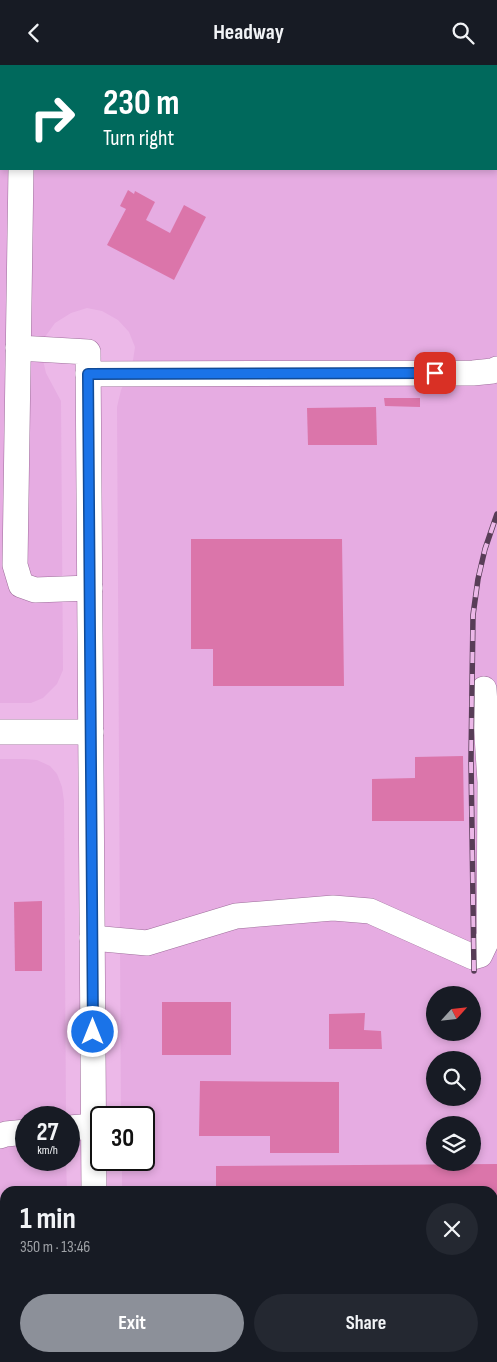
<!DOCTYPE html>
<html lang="en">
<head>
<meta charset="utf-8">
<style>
	body { margin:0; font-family:"Sofia Sans Condensed",sans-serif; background:#242831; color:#f1f3f6; height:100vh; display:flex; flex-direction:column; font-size:19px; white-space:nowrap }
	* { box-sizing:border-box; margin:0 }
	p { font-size:16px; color:#9ea1a6 }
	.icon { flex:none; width:28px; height:28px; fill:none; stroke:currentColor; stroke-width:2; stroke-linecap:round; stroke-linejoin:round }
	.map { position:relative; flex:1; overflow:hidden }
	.panel { position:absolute; left:0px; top:1121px; width:498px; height:176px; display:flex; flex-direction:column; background:#171b24; border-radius:15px 15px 0 0; box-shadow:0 2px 8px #0003 }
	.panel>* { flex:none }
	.banner { position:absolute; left:0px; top:0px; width:498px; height:105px; box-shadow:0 2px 8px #0003; background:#00695c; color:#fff; overflow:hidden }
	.needle { width:32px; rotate:63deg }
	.buttons { position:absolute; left:426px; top:921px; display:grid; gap:10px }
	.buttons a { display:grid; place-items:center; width:55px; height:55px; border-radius:50%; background:#171b24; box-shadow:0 2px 8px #0003; font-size:25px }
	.speed { position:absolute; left:15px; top:1041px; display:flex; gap:10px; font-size:25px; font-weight:700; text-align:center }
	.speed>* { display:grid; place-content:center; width:65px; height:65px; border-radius:50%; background:#171b24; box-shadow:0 2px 8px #0003; line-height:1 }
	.speed small { font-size:12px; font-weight:400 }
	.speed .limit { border:2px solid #111; border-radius:8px; background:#fff; color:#111 }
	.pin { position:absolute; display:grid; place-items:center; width:42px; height:42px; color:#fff; margin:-21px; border-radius:10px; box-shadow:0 2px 8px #0006 }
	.me { position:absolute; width:55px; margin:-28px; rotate:0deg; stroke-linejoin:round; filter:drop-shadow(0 0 4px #0008) }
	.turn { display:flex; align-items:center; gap:18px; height:105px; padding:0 20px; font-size:22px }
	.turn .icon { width:65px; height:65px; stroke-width:2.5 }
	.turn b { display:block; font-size:35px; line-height:42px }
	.round { display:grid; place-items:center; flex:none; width:52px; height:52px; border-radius:26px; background:#242831 }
	.headline { display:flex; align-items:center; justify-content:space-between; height:85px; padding:0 20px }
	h1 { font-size:30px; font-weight:700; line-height:38px }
	.primary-button { display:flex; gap:10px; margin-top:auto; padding:10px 20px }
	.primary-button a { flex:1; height:58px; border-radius:30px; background:#8c9099; color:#fff; font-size:20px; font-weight:700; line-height:58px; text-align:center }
	.primary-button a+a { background:#242831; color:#f1f3f6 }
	header { display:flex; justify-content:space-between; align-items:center; height:65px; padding:0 20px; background:#171b24; font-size:22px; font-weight:700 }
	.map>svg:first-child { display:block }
</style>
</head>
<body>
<header><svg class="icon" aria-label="back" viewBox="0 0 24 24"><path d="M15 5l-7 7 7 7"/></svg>Headway<svg class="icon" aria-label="search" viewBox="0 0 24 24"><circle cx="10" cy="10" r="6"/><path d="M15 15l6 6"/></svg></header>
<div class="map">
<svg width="497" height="1297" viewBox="0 0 497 1297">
	<rect width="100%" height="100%" fill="#ecb8e8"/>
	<g fill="#e6ace2" fill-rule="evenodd">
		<path d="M0,0H497V1297H78L82,1292H492V1126H122V1095H144V1052H121L117,342L121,325L132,302L135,282L129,267L118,255L102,246L87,243L71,248L55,258L45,272L42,291L46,308L61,336L63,605L57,619L43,633L31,638H0ZM1,1H496V104H1ZM435,930H472V968H435ZM435,995H472V1032H435ZM435,1060H472V1098H435Z"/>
		<path d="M0,694H24L37,695L50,701L57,709L62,722L64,736L66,1052H26V1095H66L67,1126H5V1292L0,1295Z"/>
	</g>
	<g fill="#db75aa">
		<path d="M128,125L134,129L135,126L155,137L146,155L170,168L184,140L206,152L174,215L107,180L126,144L120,141Z"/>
		<path d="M384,333H420V342L385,341Z"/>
		<path d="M376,342L377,380H308L307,343Z"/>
		<path d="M191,474H342L344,621H213V584H191Z"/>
		<path d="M463,691L464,756H372V714L415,713V692Z"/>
		<path d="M42,836V906H15L14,837Z"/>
		<rect x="162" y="937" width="69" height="53"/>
		<path d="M365,948L364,965L381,966L382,984H329V949Z"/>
		<path d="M200,1016L339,1017V1088H270V1071H199Z"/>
		<path d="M497,1099V1138H492V1126H389V1125H216V1101Z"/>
		<path d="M249,1292H269L270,1297H249Z"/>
		<rect x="353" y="1292" width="128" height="5"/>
	</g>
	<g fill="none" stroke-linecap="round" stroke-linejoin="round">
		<defs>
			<g id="minor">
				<path d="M22,1V0"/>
				<path d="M21,104L15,500L21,520L35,525L90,523"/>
				<path d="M18,283L88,287L94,1126"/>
				<path d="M88,309L473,308L493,306L497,304"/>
				<path d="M0,667H91"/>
				<path d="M92,873L147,878L236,851L333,843L370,846L473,892L480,890L489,871L490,717L484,624"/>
				<path d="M69,1063L94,1061"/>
				<path d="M0,1071L6,1069L26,1067"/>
				<path d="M492,1172H497"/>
				<path d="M42,1297L47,1292"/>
				<path d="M129,1297L131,1292"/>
			</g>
		</defs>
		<use href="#minor" stroke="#9e6e9b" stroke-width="26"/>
		<use href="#minor" stroke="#fff" stroke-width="25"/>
		<defs>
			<path id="rail" d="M474,906L471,695L473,550L478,514L485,484L497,449"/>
		</defs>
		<use href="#rail" stroke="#583d57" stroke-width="5.5"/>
		<use href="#rail" stroke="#ecb8e8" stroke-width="4" stroke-dasharray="11" stroke-linecap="butt"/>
	</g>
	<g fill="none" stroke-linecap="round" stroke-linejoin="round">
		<defs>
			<path id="route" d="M93,967L88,309L435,308"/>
		</defs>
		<use href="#route" stroke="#114b97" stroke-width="12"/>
		<use href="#route" stroke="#1a73e8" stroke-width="9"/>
	</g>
</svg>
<div class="buttons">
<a><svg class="needle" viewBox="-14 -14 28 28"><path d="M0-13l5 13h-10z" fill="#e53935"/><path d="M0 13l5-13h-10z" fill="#9ea1a6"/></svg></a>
<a><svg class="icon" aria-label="search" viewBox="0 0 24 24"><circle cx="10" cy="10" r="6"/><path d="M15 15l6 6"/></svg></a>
<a><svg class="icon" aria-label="layers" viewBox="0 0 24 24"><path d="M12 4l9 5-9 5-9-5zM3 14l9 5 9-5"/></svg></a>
</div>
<div class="speed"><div>27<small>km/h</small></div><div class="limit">30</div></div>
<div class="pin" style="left:435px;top:308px;background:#d93025"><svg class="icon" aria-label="arrive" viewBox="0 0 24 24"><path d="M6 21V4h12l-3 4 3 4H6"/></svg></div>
<svg class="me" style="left:93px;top:967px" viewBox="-20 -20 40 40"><circle r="17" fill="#1a73e8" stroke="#fff" stroke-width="3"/><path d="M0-11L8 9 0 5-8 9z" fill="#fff"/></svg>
<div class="banner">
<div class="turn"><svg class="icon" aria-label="right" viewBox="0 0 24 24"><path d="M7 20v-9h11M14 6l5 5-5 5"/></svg><div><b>230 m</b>Turn right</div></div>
</div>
<section class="panel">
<div class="headline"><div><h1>1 min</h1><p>350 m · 13:46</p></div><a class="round"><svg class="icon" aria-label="close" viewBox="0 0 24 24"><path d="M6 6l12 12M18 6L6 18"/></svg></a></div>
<div class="primary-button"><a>Exit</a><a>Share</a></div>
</section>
</div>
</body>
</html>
